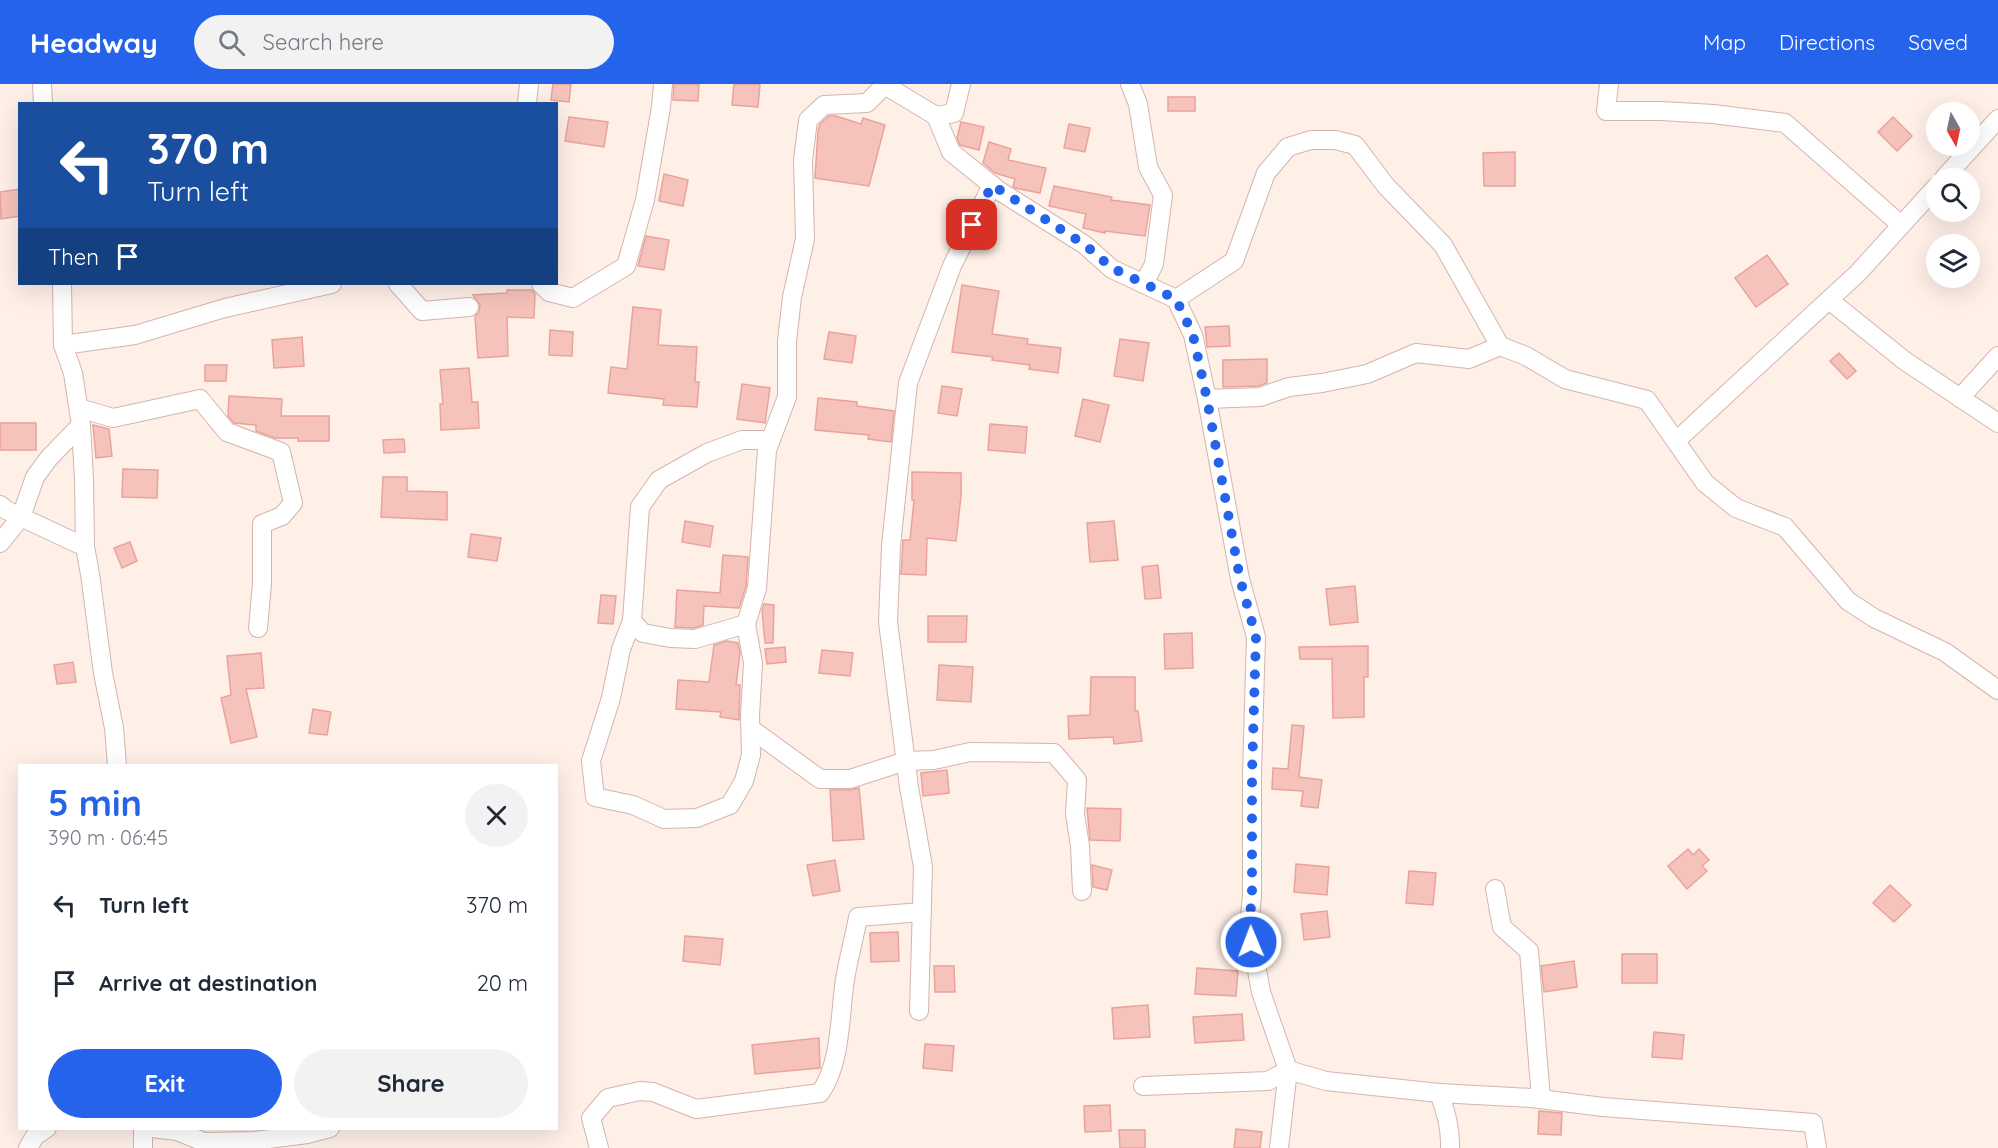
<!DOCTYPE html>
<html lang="en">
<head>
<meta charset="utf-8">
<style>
	body { margin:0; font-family:Quicksand,sans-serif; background:#f2f2f3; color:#1f2937; height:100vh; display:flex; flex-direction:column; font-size:22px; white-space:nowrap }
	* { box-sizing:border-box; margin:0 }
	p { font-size:20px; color:#747a83 }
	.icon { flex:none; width:33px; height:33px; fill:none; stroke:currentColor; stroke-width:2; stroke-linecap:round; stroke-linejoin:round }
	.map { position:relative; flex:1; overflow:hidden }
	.panel { position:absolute; left:18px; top:680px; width:540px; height:366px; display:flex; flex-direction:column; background:#fff; border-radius:0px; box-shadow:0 6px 24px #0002 }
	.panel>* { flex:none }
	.hud { position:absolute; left:18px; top:18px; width:540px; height:183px; border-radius:0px; box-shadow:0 6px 24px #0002; background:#1a4fa0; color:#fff; overflow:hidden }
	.needle { width:39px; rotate:171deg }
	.tools { position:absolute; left:1926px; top:18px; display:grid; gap:12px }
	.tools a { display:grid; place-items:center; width:54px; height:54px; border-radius:50%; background:#fff; box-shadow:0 6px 24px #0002; font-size:30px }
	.pin { position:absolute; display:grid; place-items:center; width:51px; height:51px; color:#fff; margin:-26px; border-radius:12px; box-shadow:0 3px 9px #0006 }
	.me { position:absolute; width:66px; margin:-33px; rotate:359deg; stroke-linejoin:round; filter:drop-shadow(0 0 4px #0008) }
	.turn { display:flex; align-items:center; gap:21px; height:126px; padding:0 30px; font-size:27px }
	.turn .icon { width:78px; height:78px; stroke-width:2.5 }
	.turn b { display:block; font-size:42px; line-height:51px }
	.then { display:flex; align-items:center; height:57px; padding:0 30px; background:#0003; gap:12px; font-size:22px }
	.round { display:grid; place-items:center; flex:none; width:63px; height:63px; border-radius:32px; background:#f2f2f3 }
	.summary { display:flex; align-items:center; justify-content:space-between; height:102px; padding:0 30px }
	h1 { font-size:36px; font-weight:800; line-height:45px; color:#2563eb }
	.action { display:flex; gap:12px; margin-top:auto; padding:12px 30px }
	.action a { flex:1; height:69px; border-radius:36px; background:#2563eb; color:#fff; font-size:24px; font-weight:800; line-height:69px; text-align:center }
	.action a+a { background:#f2f2f3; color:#1f2937 }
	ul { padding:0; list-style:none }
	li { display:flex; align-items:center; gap:18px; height:78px; padding:0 30px }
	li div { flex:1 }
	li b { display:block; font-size:22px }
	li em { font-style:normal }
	header { display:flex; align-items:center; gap:36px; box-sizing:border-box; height:84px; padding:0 30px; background:#2563eb; color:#fff }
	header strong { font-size:28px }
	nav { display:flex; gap:33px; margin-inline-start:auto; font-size:21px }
	.search { width:420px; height:54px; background:#f2f2f3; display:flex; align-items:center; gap:15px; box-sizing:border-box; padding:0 21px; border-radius:33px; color:#747a83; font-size:22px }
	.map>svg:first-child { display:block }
</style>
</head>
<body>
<header>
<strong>Headway</strong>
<div class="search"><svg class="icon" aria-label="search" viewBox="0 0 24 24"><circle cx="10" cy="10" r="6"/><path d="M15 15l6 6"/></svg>Search here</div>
<nav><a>Map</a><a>Directions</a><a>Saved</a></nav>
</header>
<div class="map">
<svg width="1998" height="1064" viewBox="0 0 1998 1064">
	<rect width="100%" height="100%" fill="#feefe7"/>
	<g fill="#f6c3bc" stroke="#eaa39b" stroke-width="1.5">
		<path d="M553,0H571L569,18L551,16Z"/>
		<path d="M674,0H699L698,17L673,16Z"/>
		<path d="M734,0H760L758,23L732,21Z"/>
		<rect x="1168" y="13" width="27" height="14"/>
		<path d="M829,32H836L861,40L863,34L885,41L869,102L815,94L818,47L820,40Z"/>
		<path d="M569,33L608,38L604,63L565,57Z"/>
		<path d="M1893,33L1912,52L1897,67L1878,48Z"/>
		<path d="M961,38L984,43L979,66L960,61L957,54Z"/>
		<path d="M1069,40L1090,44L1085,68L1064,64Z"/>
		<path d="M989,58L1011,65L1008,76L1046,84L1040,109L1015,104L1013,102L1015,95L995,89L983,79Z"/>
		<path d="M1515,68V102H1484L1483,69Z"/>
		<path d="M664,90L688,96L683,122L659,117Z"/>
		<path d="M1054,102L1112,113L1111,116L1150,121L1145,152L1105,147V149L1083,144L1086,130L1049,122Z"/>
		<path d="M20,105V132L1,135L0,108Z"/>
		<path d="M646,152L669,156L664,186L638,182Z"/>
		<path d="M1767,171L1788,200L1756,223L1735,194Z"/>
		<path d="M962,201L999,207L992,250L1028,255L1027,260L1061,264L1058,289L1029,285L1030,281L992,276L993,273L952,268Z"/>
		<path d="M507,206H532L535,210L534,234L507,233L508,272L478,274L475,233L479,228L480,221L473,211L507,209Z"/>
		<path d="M633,223L661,226L658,261L697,263L695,298H699L697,323L663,321L664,315L608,309L611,283L627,285Z"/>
		<path d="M1229,242L1230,262L1207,263L1205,243Z"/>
		<path d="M550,246L573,248L572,272L549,271Z"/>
		<path d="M829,248L856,252L852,279L824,275Z"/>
		<path d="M302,253L304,282L274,284L272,256Z"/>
		<path d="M1120,255L1149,259L1143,297L1114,292Z"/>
		<path d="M1839,269L1856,287L1847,295L1830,277Z"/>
		<path d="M1267,275V299L1258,302L1223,303V276Z"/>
		<path d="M205,281H227L226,297H205Z"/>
		<path d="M469,284L472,318H478L479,344L441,346L440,320H443L440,286Z"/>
		<path d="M742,300L770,304L765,339L737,335Z"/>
		<path d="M942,302L962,305L957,332L938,329Z"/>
		<path d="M229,312L282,315L281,332H329V357H298V354H275L256,347V341L234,339L228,332Z"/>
		<path d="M818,314L857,318V322L894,327L891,358L868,355L869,351L815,346Z"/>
		<path d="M1083,315L1109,321L1100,358L1075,352Z"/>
		<rect x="0" y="339" width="36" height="27"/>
		<path d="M990,340L1027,343L1025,369L988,366Z"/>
		<path d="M93,341L109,345L112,372L96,374Z"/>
		<path d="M404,355L405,368L384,369L383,356Z"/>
		<path d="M123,385L158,386L157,414L122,413Z"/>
		<path d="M912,388L961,389V412L956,457L927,454L926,491L901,490L903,456H910L914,416H912Z"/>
		<path d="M383,393H407V407L447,408V436L381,433Z"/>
		<path d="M685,437L713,442L710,463L682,458Z"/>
		<path d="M1114,437L1118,476L1090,478L1087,439Z"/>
		<path d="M471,450L501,454L497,477L468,473Z"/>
		<path d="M130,458L137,477L122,484L114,464Z"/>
		<path d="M723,471L748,473L746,502L739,524L704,522L703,541L694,544L675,543L677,506L720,509Z"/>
		<path d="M1158,481L1161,514L1145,515L1142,483Z"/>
		<path d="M1355,502L1358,538L1330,541L1326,505Z"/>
		<path d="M601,511L616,512L613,540L598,539Z"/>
		<path d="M764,520L774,521L773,559H765L762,526Z"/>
		<path d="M928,532H967L966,558H928Z"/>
		<path d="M1192,549L1193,584L1165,585L1164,550Z"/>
		<path d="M727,557L738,559L740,569L736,601H740L739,636L720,633L721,628L676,625L678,596L709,598L714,561Z"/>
		<path d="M1368,562V593H1364V633L1333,634L1332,575H1300L1299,563Z"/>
		<path d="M785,563L786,578L767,580L765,565Z"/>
		<path d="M822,566L853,569L850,592L819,589Z"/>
		<path d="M261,569L264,604L246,605L257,653L231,659L221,614L231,611L227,572Z"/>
		<path d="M73,578L76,598L57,600L54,581Z"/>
		<path d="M939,581L973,583L971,618L937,616Z"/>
		<path d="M1091,593H1135V627H1138L1142,657L1114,660L1113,653L1069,655L1068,632L1090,631Z"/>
		<path d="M313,625L331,628L327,651L309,649Z"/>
		<path d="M1292,641L1304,642L1299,693L1322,696L1318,724L1301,722L1303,707L1272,705L1273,684L1288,685Z"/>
		<path d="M947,686L949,709L923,712L921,689Z"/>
		<path d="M859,704L864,755L833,757L830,706H850Z"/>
		<path d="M1087,724L1121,725L1120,757L1090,756Z"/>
		<path d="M1688,765L1693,771L1699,765L1709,776L1702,782L1707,787L1687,805L1668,782Z"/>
		<path d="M835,776L840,807L813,812L807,781Z"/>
		<path d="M1296,780L1329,783L1327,811L1294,808Z"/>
		<path d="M1092,781L1112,786L1107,806L1093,803Z"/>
		<path d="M1409,787L1436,789L1433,821L1406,819Z"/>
		<path d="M1890,801L1911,821L1894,838L1873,819Z"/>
		<path d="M1327,827L1330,853L1304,856L1301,830Z"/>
		<path d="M898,848L899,877L871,878L870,849Z"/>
		<path d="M685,852L723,855L720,881L683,877Z"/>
		<rect x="1622" y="870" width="35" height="29"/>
		<path d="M1574,877L1577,903L1544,908L1541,882Z"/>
		<path d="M934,882H954L955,908H935Z"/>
		<path d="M1197,884L1238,887L1236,912L1195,910Z"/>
		<path d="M1148,921L1150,953L1114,955L1112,924Z"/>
		<path d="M1242,930L1244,956L1195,959L1193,933Z"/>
		<path d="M1654,948L1684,951L1682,975L1652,973Z"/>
		<path d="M819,954L820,984L755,990L752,961Z"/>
		<path d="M925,960L954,962L952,987L923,984Z"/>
		<path d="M1110,1021L1111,1047L1085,1048L1084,1022Z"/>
		<path d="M1539,1027L1562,1029L1561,1051L1538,1050Z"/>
		<path d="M1236,1045L1262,1048L1260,1064H1234Z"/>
		<path d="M1119,1046H1145V1064H1120Z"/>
	</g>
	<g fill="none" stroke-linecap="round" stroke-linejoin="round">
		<defs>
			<g id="street">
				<path d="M42,0L43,20"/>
				<path d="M883,0L936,32L951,68L998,106L1085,161L1112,185L1176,215L1193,251L1207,315L1240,495L1256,553L1252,689V811L1249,843L1261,908L1288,986L1279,1064"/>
				<path d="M1130,0L1138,20L1148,83L1163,111L1154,180L1144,200"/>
				<path d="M1609,0L1606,27H1661L1713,30L1785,39L1901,141"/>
				<path d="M527,20L529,0"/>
				<path d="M936,32L954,29L961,0"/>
				<path d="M1944,94L1998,35"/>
				<path d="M62,200L63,261L73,289L81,341L84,396L85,463L90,490L103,589L114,644L117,681"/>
				<path d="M398,200L422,227L469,223"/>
				<path d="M541,200L549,208L573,214L626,182L645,116L661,23L663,0"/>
				<path d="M1176,215L1234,177L1266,89L1288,63L1311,56H1335L1355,61L1386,102L1443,161L1500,262"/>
				<path d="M1829,216L1905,277L1998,339"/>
				<path d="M63,261L135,251L225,224L332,200"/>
				<path d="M1960,314L1998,272"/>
				<path d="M1207,315L1260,313L1289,303L1322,299L1367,290L1416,269L1469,275L1500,262L1526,272L1565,295L1647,316L1705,399L1736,424L1785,443L1848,517L1874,534L1945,568L1998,606"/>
				<path d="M79,324L113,334L200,315L227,348L281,368L293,419L282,432L262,440V500L258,544"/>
				<path d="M771,356H742L707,369L659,396L640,423L632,537L643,549L670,554L695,555L746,540L757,504L767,366L787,313V257L792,213L805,155L803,76L808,36L824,21L867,19L885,1"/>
				<path d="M1676,357L1858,189L1936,103"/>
				<path d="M0,421L6,426L85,463"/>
				<path d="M0,459L21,433L35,393L49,374L81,341"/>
				<path d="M632,537L621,565L611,614L591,677L595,713L633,721L664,735L697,734L730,721L744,697L751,671L750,632L753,579L746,540"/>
				<path d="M751,645L820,695H850L906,677L934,676L970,668L1054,669L1077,696L1075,730L1080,762L1082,807"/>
				<path d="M1495,805L1502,843L1529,867L1541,1015"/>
				<path d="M919,927L923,783L909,703L888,538L891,462L908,299L952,182L992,101"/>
				<path d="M1143,1002L1268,997L1288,986L1326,997L1439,1009L1532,1014L1603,1023L1813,1039L1817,1064"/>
				<path d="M1439,1009C1446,1027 1451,1044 1450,1064"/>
				<path d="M143,1044V1064"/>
				<path d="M152,1044L177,1047L204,1058L254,1057L307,1050L330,1044"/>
				<path d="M28,1064L35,1052L47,1044"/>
				<path d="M599,1064L591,1034L608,1014L640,1007L653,1008L696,1025L820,1009C840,982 840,935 844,902C847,879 854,856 858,833L922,828"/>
			</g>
		</defs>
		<use href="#street" stroke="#d4b4ae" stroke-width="20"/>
		<use href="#street" stroke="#fff" stroke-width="18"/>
	</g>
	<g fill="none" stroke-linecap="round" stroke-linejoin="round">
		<path stroke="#2563eb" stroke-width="10" stroke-dasharray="0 18" d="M972,141L992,101L1085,161L1112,184L1176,215L1193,251L1207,315L1240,495L1256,553L1252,689V811L1249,843L1251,858"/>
	</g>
</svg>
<div class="tools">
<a><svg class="needle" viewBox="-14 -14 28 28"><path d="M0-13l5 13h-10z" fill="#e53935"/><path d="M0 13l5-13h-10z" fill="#747a83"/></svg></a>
<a><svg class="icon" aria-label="search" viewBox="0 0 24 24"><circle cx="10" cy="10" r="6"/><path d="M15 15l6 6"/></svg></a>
<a><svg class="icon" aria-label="layers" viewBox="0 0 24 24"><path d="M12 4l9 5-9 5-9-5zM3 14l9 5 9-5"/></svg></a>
</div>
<div class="pin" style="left:972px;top:141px;background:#d93025"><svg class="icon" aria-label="arrive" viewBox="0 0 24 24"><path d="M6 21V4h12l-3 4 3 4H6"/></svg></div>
<svg class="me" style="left:1251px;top:858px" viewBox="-20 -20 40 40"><circle r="17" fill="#2563eb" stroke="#fff" stroke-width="3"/><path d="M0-11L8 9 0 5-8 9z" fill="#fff"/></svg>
<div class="hud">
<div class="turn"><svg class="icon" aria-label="left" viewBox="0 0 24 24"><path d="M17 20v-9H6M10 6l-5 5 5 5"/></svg><div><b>370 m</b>Turn left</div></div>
<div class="then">Then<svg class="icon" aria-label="arrive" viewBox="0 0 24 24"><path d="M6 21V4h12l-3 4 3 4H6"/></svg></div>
</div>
<section class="panel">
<div class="summary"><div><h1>5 min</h1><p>390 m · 06:45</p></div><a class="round"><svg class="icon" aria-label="close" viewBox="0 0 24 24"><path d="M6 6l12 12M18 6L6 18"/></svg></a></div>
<ul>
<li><svg class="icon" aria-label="left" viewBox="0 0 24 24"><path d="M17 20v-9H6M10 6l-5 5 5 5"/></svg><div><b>Turn left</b></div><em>370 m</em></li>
<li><svg class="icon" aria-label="arrive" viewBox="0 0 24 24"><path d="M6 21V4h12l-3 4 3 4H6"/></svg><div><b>Arrive at destination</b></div><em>20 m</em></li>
</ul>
<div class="action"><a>Exit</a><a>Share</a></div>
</section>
</div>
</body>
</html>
